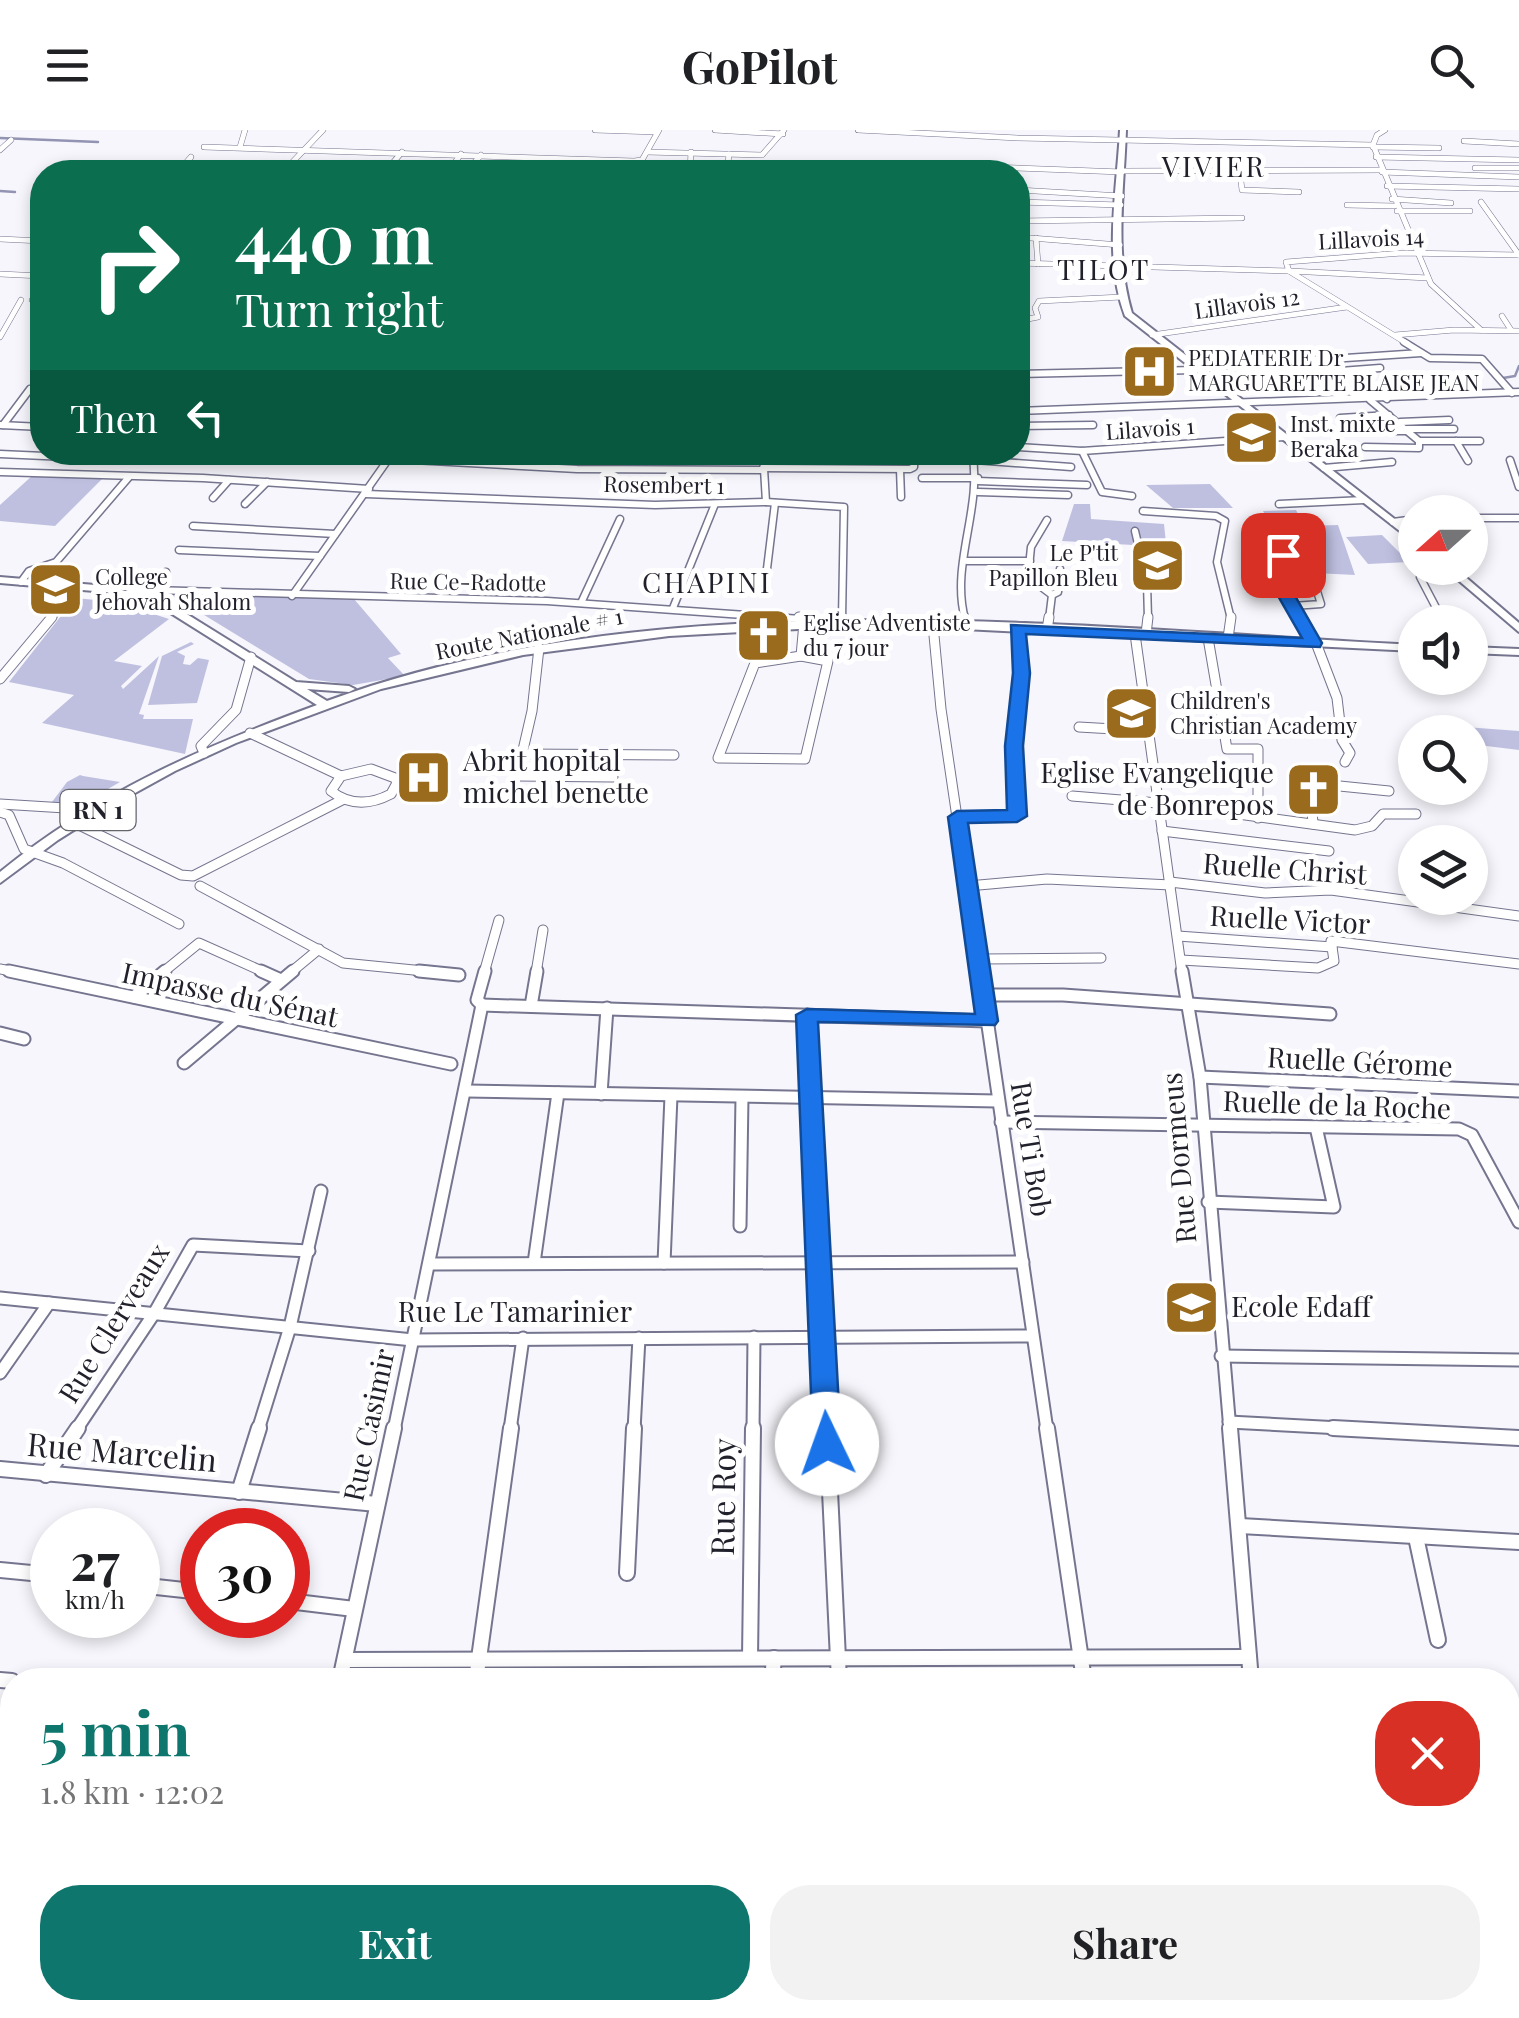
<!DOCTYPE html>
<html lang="en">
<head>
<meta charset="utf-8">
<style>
	body { margin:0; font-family:"Playfair Display",serif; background:#f2f2f2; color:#202124; height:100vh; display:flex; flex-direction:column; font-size:38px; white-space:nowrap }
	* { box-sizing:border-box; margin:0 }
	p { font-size:32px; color:#757577 }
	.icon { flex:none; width:55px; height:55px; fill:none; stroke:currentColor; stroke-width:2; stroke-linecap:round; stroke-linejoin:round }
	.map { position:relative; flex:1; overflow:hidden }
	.sheet { position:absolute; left:0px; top:1538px; width:1520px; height:352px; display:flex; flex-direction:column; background:#fff; border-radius:40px 40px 0 0; box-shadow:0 5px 15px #0003 }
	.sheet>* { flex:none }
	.guide { position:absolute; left:30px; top:30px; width:1000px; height:305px; border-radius:40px; box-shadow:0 5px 15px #0003; background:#0b6e4f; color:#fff; overflow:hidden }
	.needle { width:65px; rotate:249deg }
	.tools { position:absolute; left:1398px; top:365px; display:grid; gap:20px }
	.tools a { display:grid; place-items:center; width:90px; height:90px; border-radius:50%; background:#fff; box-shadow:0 5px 15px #0003; font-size:50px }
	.speed { position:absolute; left:30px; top:1378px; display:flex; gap:20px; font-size:50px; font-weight:700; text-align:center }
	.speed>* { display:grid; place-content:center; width:130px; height:130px; border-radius:50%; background:#fff; box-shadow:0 5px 15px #0003; line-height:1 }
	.speed small { font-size:25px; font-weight:400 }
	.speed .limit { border:15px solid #d22; background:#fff; color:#111 }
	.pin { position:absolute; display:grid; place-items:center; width:85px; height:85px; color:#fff; margin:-42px; border-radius:20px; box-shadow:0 5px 15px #0006 }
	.me { position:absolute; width:110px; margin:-55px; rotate:357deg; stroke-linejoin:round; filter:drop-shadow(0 0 8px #0008) }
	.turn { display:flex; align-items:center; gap:35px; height:210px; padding:0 40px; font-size:45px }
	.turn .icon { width:130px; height:130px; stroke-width:2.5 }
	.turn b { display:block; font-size:70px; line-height:85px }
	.then { display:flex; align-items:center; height:95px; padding:0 40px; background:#0003; gap:20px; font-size:38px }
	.round { display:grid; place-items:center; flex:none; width:105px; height:105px; border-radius:40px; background:#f2f2f2 }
	.head { display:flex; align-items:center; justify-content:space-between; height:170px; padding:0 40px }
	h1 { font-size:60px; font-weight:700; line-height:75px; color:#0f766e }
	.cta { display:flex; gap:20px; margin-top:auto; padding:20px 40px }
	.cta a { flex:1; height:115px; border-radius:40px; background:#0f766e; color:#fff; font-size:40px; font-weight:700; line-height:115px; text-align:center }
	.cta a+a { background:#f2f2f2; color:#202124 }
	header { display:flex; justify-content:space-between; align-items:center; height:130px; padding:0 40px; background:#fff; font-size:45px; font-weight:700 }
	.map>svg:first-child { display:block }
</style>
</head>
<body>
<header><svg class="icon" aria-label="menu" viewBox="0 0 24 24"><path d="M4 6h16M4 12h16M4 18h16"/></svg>GoPilot<svg class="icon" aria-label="search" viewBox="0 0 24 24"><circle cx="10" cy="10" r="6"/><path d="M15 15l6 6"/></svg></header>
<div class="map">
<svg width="1519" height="1888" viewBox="0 0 1519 1888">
	<rect width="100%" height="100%" fill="#f6f6fc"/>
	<g fill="#bfc0e0">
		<path d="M33,345L102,349L55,396L0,391V375Z"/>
		<path d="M1210,354L1233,378H1173L1146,355Z"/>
		<path d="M1074,374H1090L1091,389L1164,394L1167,423L1133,415L1062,411Z"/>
		<path d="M1296,380L1304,396L1338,395L1355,445L1295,442L1263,381Z"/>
		<path d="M1382,405L1409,432L1368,434L1346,407Z"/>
		<path d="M154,463L354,469L401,524L388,528L405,546L353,555L309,549L196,480Z"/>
		<path d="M75,468L117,472L169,489L114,531L142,536L121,556L123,559L159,526L139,584L144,585L143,589H193L185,624L42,593L74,565L9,552Z"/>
		<path d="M191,512L194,514L177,522L185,526L183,534L190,535L198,528L209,530L197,573L148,575L162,526Z"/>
		<path d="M1465,597L1519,601V620L1470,614V602Z"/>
		<path d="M80,645L83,646L120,652L82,674L52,672L67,652Z"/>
	</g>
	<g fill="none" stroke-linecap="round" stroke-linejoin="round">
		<g stroke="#9393b3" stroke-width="2.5">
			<path d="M0,8L98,12"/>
			<path d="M0,61L15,62"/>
			<path d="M1503,248L1515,246L1519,236"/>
		</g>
		<defs>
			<g id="minor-far4">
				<path d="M595,0L657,2"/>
				<path d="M715,0L783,4"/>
				<path d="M858,0L1018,8L1373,15"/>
				<path d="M1385,0L1377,5L1373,15L1431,154L1481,200"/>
				<path d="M1464,11L1519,14"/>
				<path d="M204,17L634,31L642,30L659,0"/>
				<path d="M240,17L245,0"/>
				<path d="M1373,17L1439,18"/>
				<path d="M0,20L11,10"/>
				<path d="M647,22L762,25L784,0"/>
				<path d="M1376,27L1519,30"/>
				<path d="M906,34L967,36"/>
				<path d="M1475,38H1519"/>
				<path d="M180,40L245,42"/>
				<path d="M1122,41L1382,40"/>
				<path d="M178,42L191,27"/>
				<path d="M283,42L323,0"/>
				<path d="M346,42L349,39"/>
				<path d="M385,42L402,22"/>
				<path d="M448,42L461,24"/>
				<path d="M466,42L481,25"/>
				<path d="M671,42L690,41L691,22"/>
				<path d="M727,42L729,24"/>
				<path d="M916,42H937"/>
				<path d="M965,42L967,36L1122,42"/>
				<path d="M1382,42L1519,47"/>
				<path d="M1240,43L1242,60L1299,62"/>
				<path d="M1387,56L1519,59"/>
				<path d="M1018,60L1122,66"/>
				<path d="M1392,69L1451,73"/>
				<path d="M1018,72L1121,75"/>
				<path d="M1481,72L1519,125"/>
				<path d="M1347,75L1395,76"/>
				<path d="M1397,81H1470"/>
				<path d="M1018,91L1242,88"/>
				<path d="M1018,107L1120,115"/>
				<path d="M1036,108L1038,134"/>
				<path d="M0,109L42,111"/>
				<path d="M1018,133L1289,141L1286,132L1402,123L1519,125"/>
				<path d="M1289,141L1408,214"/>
				<path d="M1290,141L1428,148"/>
				<path d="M0,144L42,146"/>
				<path d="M32,170L42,159"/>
				<path d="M1502,186L1511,200"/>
				<path d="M1018,191L1038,187L1035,178L1039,171L1122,167"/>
				<path d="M1152,205L1347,177"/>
				<path d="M1395,205L1454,200L1519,201"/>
				<path d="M0,207L21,170"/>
			</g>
			<g id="minor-far3">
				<path d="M1404,212L1430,228L1482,229L1512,263"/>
				<path d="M1315,230L1327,242L1380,238"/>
				<path d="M1193,238L1421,223"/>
				<path d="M1018,244L1195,240"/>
				<path d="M1361,249L1387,269"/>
				<path d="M1222,260L1315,252"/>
				<path d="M1370,270L1419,311H1480"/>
				<path d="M1018,281L1519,262"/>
				<path d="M1340,288L1389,285"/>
				<path d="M1400,292L1449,290"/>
				<path d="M0,295L42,297"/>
				<path d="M3,295L30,259"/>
				<path d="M1018,296L1093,295"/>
				<path d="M1407,299H1454"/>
				<path d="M1353,301H1409"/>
				<path d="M1456,311L1468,331"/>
				<path d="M1018,317L1082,321L1284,307"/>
				<path d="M1365,317L1419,318V311"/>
				<path d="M1082,321L1102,362L1132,366"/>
				<path d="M265,322L577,339L764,340"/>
				<path d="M763,322L766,372"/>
				<path d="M122,323L248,328L261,322"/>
				<path d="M0,324L89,328"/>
				<path d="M975,330L1071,337"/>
				<path d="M1510,330L1519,357"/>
				<path d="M763,338L910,339L914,337L915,322"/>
				<path d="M1324,338L1392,332"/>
				<path d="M900,339L901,367"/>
				<path d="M0,342L203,348L369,359"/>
				<path d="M922,348H978"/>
				<path d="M978,351L1087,355"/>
				<path d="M978,362L1068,365"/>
				<path d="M366,364L655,375L766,372L844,377L842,489"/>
				<path d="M213,368L229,350"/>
				<path d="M245,374L267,352"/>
				<path d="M1279,374L1364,370"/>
				<path d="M1143,381L1216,386L1225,391L1217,432L1231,489"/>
				<path d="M1470,388H1519"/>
				<path d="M1047,390L1031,417L1028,447L1052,465L1049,489"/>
				<path d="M1393,392L1415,389"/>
				<path d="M193,396L335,404"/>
				<path d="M1135,401L1147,452L1148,489"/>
				<path d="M179,420L320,426"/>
				<path d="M1283,425L1287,436L1277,440L1302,489"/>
				<path d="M967,431H1030"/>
				<path d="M1420,447L1442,489"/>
				<path d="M21,452L29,441L56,432L129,347"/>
				<path d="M765,455L775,373"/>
				<path d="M153,460L166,442"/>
				<path d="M128,463L152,460L547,471L801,489"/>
				<path d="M1052,465L1058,462L1060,439"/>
				<path d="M292,466L392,324"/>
				<path d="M581,473L620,389"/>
				<path d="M1293,476L1321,474L1315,455"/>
				<path d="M673,478L715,374"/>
				<path d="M50,489L78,456"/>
				<path d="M965,489C950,434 983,378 972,322"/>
			</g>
			<g id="minor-far2">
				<path d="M799,487L804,493L801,526"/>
				<path d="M964,487L967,496"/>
				<path d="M1300,487L1314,513"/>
				<path d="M1440,487L1443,492"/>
				<path d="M842,494V487"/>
				<path d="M933,495L941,579L980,843"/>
				<path d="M1047,500L1049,487"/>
				<path d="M1135,504L1182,843"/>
				<path d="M1146,504L1148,487"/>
				<path d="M1208,508L1227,619H1258V688"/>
				<path d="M1228,508L1231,487"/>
				<path d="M1316,513L1337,568L1342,610L1350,623L1345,632"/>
				<path d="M539,518L532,581L517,646L613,647"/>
				<path d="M801,526L828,531L805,629L718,628L755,533Z"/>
				<path d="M0,549L52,487"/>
				<path d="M1079,597L1148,601"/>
				<path d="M250,603L341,646"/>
				<path d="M204,623L201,616L236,580L251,527"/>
				<path d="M522,624L674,625"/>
				<path d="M371,639L395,648L397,653L391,664C370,675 350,676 331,661L341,646Z"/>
				<path d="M1072,666L1158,673L1355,700L1372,696L1383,684H1416"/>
				<path d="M0,674L98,680"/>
				<path d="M0,682L9,685L24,719L63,733L179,794"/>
				<path d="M957,687L1017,686L1014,616L1022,543L1017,498"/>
				<path d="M75,693L181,745L193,746L342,670"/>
				<path d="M1313,694L1310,653L1389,661"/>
				<path d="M1162,701L1329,721"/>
				<path d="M1170,752L1265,763L1331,760L1519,786"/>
				<path d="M200,756L343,833L444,843"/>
				<path d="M968,756L1047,749L1171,755"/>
				<path d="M1178,806L1332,817L1331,811L1519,834"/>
				<path d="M979,829L1101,828"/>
				<path d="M1181,830L1318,838L1334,831L1332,817"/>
				<path d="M0,839L21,843"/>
				<path d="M162,843L199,813L266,843"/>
				<path d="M290,843L319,819"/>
				<path d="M484,843L499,790"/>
				<path d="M536,843L543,800"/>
			</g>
			<g id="minor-far1">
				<path d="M9,841L451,934"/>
				<path d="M261,841L281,850"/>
				<path d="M419,841L459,845"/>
				<path d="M980,841L1047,1300"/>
				<path d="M1182,841L1200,947L1230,1300"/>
				<path d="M983,865H1063L1330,884"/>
				<path d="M134,867L165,841"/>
				<path d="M482,875L987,891"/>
				<path d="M531,876L537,841"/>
				<path d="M807,885L827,1300"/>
				<path d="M0,903L24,909"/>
				<path d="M184,933L293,841"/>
				<path d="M1200,947L1519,961"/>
				<path d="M467,961L997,971"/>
				<path d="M601,964L607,878"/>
				<path d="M1001,992L1459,999L1472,1005L1519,1092"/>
				<path d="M1208,1072L1334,1077L1316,997"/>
				<path d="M740,1096L742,967"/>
				<path d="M534,1133L558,963"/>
				<path d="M664,1133L671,966"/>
				<path d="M429,1134L1023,1132"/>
				<path d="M0,1168L413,1210L1032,1206"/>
				<path d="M1221,1226L1519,1230"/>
				<path d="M0,1243L49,1173"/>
				<path d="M1229,1292L1378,1300"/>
				<path d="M76,1300L155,1182L193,1115L309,1121"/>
				<path d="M258,1300L290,1197L321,1061"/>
				<path d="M394,1300L482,875L477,870L485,841"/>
				<path d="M510,1300L523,1208"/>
				<path d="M634,1300L639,1208"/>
				<path d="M753,1300L754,1207"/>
			</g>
			<g id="minor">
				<path d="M827,1298L839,1550"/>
				<path d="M1047,1298L1084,1550"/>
				<path d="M1230,1298L1251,1550"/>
				<path d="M1333,1298L1519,1308"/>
				<path d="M0,1339L377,1374"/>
				<path d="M46,1345L78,1298"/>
				<path d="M239,1362L259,1298"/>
				<path d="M1240,1396L1519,1412"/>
				<path d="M1416,1407L1438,1510"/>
				<path d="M0,1440L52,1445"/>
				<path d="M627,1443L634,1298"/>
				<path d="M138,1455L202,1462"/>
				<path d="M288,1471L354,1479"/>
				<path d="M750,1528L753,1298"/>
				<path d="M345,1530L1249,1527"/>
				<path d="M0,1550L12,1551"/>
				<path d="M340,1550L394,1298"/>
				<path d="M476,1550L511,1298"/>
				<path d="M772,1550L774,1528"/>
				<path d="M1508,1603H1519"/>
				<path d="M0,1616L12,1617"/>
				<path d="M1508,1736L1519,1738"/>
				<path d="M870,1878L871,1888"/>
				<path d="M1129,1878L1130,1888"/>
				<path d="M1285,1878L1286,1888"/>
				<path d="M276,1888L278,1878"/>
				<path d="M434,1888L436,1878"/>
				<path d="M738,1888L739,1878"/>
			</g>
			<g id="secondary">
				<path d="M1120,0H1126C1124,61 1114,123 1132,183L1415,405V413L1125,186C1103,128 1117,60 1120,0Z"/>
				<path d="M1444,438H1455L1519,493V502Z"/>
			</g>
			<g id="primary">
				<path d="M0,447L107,456L169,473L296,552L349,556L355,559L349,562L307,559L327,571C663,448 1064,497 1415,515V521L964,499L816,498L669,506L523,525L381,559L236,613L175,641L115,674L58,710L0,753V742C97,663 200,618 317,575L161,477L106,462L0,453Z"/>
				<path d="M1470,517L1519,519V525L1470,523Z"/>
			</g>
		</defs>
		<use href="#minor-far4" stroke="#75758f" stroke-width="6"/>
		<use href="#minor-far3" stroke="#75758f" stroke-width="9"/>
		<use href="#minor-far2" stroke="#75758f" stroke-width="11"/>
		<use href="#minor-far1" stroke="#75758f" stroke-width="15"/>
		<use href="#minor" stroke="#75758f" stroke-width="18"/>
		<use href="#secondary" stroke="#75758f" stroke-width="4"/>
		<use href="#primary" stroke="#75758f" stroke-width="4"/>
		<use href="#minor-far4" stroke="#fff" stroke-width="5"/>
		<use href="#minor-far3" stroke="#fff" stroke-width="6"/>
		<use href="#minor-far2" stroke="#fff" stroke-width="9"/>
		<use href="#minor-far1" stroke="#fff" stroke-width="11"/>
		<use href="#minor" stroke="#fff" stroke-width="14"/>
		<use href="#secondary" fill="#fff" fill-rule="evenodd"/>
		<use href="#primary" fill="#fff" fill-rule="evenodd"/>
	</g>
	<path fill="#1a73e8" stroke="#114b97" stroke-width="2.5" d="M1277,422L1291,425L1295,436L1286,442L1290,457L1322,513L1320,517L1026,504L1030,543L1023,616L1027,686L1017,692L968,693L998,891L995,895L818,892L841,1314L837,1321L827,1324L817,1321L813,1314L796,885L807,879L975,884L948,687L957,681L1007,680L1005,616L1013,543L1011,495L1302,508L1273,457L1269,440L1278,434Z"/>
	<defs>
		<symbol id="hospital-square" viewBox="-11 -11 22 22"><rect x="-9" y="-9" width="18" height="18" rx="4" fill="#9a6b1c" stroke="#fff"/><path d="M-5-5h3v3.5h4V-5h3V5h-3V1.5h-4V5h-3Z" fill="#fff"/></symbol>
		<symbol id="school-square" viewBox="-11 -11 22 22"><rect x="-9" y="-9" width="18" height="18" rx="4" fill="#9a6b1c" stroke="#fff"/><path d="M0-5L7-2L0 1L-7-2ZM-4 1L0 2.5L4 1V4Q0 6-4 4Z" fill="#fff"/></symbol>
		<symbol id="church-square" viewBox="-11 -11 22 22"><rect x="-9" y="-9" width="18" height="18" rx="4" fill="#9a6b1c" stroke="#fff"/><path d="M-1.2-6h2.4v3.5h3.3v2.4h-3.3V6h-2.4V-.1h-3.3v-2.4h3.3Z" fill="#fff"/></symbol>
	</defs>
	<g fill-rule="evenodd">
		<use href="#hospital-square" x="1118" y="210" width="63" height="63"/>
		<use href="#school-square" x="1220" y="276" width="63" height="63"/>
		<use href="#school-square" x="1126" y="404" width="63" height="63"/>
		<use href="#school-square" x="24" y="428" width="63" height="63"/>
		<use href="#church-square" x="732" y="474" width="63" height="63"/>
		<use href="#school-square" x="1100" y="552" width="63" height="63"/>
		<use href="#hospital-square" x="392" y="616" width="63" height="63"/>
		<use href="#church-square" x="1282" y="628" width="63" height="63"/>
		<use href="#school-square" x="1160" y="1146" width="63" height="63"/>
	</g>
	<g text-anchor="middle" stroke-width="10" stroke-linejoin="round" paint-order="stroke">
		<g font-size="22" fill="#21212c" stroke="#fff">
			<text transform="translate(1371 109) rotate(-3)" y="8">Lillavois 14</text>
			<text transform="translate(1247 174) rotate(-8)" y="8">Lillavois 12</text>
			<text transform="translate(1150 299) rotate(-4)" y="8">Lilavois 1</text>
			<text transform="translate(664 355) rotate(1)" y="8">Rosembert 1</text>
			<text transform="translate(468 452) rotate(1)" y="8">Rue Ce-Radotte</text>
			<text transform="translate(529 504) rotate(-11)" y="8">Route Nationale # 1</text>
		</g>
		<g font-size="22" fill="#21212c" stroke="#fff" text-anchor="start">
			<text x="1188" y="236">PEDIATERIE Dr<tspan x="1188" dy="25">MARGUARETTE BLAISE JEAN</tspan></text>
			<text x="1290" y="302">Inst. mixte<tspan x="1290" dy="25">Beraka</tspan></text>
			<text x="1118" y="431" text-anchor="end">Le P'tit<tspan x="1118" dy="25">Papillon Bleu</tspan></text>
			<text x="95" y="455">College<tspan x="95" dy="25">Jehovah Shalom</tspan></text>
			<text x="803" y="501">Eglise Adventiste<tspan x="803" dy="25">du 7 jour</tspan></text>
			<text x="1170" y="579">Children's<tspan x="1170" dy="25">Christian Academy</tspan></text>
		</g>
		<rect fill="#fff" stroke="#64646b" stroke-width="2.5" x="60.5" y="660" width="75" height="40" rx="8"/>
		<g font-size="25" font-weight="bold" fill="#21212c">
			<text x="98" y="689">RN 1</text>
		</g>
		<g font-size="28" letter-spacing="2.5" fill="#21212c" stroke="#fff">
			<text x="1214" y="47">VIVIER</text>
			<text x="1104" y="150">TILOT</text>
			<text x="707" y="463">CHAPINI</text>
		</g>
		<g font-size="28" fill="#21212c" stroke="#fff" text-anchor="start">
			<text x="463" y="641">Abrit hopital<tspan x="463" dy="32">michel benette</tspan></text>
			<text x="1274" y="653" text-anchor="end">Eglise Evangelique<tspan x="1274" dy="32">de Bonrepos</tspan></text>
			<text x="1231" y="1187">Ecole Edaff</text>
		</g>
		<g font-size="28" fill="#21212c" stroke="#fff">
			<text transform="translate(1285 739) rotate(4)" y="10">Ruelle Christ</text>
			<text transform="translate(1290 790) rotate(3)" y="10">Ruelle Victor</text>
			<text transform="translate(230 865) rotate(12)" y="10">Impasse du Sénat</text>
			<text transform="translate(1360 932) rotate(3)" y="10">Ruelle Gérome</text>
			<text transform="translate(1337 975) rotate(2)" y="10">Ruelle de la Roche</text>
			<text transform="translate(1031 1019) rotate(81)" y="10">Rue Ti Bob</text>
			<text transform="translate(1179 1028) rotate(-95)" y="10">Rue Dormeus</text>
			<text x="515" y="1192">Rue Le Tamarinier</text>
			<text transform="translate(114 1193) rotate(-58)" y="10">Rue Clerveaux</text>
			<text transform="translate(369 1295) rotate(-78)" y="10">Rue Casimir</text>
		</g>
		<g font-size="32" fill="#21212c" stroke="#fff">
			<text transform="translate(122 1323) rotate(5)" y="11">Rue Marcelin</text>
			<text transform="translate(724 1367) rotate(-89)" y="11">Rue Roy</text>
		</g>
	</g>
</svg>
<div class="tools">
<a><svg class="needle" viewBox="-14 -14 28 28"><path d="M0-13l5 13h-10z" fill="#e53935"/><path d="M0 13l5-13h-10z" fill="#757577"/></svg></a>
<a><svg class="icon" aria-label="sound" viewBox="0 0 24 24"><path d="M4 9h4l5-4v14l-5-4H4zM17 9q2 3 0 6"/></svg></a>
<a><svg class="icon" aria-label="search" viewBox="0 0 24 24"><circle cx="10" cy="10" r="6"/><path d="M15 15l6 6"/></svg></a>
<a><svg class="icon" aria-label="layers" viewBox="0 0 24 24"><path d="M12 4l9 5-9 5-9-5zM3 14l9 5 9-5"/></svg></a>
</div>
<div class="speed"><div>27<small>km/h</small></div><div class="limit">30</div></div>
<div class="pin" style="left:1283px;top:425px;background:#d93025"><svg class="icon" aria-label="arrive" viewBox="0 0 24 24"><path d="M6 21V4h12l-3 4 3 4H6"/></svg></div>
<svg class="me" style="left:827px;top:1314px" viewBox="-20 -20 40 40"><circle r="19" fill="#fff"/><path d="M0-13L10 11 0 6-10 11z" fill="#1a73e8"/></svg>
<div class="guide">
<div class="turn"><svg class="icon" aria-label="right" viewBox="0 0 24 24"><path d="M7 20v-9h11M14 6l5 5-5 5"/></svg><div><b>440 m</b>Turn right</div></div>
<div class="then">Then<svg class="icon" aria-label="left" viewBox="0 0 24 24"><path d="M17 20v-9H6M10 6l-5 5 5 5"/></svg></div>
</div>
<section class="sheet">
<div class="head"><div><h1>5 min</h1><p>1.8 km · 12:02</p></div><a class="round" style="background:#d93025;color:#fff"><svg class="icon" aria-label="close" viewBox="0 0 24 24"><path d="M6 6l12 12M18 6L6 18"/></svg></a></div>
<div class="cta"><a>Exit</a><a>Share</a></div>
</section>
</div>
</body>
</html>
